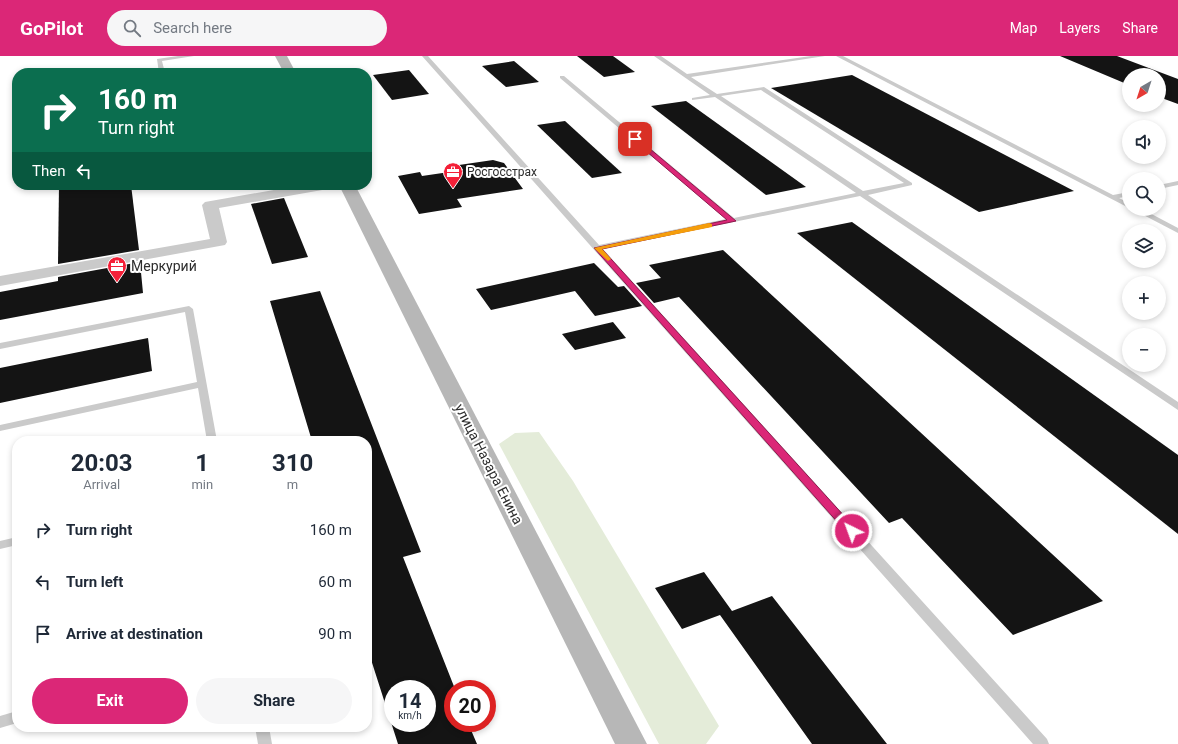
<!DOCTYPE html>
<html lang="en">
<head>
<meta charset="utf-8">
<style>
	body { margin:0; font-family:Roboto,sans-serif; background:#f6f6f7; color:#1f2937; height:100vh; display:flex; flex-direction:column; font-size:15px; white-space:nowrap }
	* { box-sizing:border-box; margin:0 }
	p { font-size:13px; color:#747a83 }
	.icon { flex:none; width:22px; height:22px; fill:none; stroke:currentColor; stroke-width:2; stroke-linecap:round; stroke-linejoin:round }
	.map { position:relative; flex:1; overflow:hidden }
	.drawer { position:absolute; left:12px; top:380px; width:360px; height:296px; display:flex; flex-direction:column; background:#fff; border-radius:16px; box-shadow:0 2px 6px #0003 }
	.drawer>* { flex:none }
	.guide { position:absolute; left:12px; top:12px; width:360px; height:122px; border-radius:16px; box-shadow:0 2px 6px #0003; background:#0b6e4f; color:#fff; overflow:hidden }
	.needle { width:26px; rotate:219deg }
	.buttons { position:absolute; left:1122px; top:12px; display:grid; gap:8px }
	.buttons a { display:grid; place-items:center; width:44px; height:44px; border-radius:50%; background:#fff; box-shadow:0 2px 6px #0003; font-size:20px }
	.speed { position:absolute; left:384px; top:624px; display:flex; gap:8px; font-size:20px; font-weight:700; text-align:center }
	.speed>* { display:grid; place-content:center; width:52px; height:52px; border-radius:50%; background:#fff; box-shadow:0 2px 6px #0003; line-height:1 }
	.speed small { font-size:10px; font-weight:400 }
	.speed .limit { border:6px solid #d22; background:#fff; color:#111 }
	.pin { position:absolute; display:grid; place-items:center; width:34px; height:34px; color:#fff; margin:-17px; border-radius:8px; box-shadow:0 2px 6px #0006 }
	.me { position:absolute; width:44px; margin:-22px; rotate:318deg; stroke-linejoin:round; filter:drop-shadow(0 0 3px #0008) }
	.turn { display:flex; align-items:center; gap:14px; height:84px; padding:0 20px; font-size:18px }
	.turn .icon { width:52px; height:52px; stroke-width:2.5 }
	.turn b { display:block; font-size:28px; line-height:34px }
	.then { display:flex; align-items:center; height:38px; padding:0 20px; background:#0003; gap:8px; font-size:15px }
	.eta { display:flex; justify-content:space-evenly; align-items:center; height:68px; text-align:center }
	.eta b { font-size:24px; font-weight:700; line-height:28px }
	.primary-button { display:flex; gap:8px; margin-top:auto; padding:8px 20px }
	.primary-button a { flex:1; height:46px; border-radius:24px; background:#db2777; color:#fff; font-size:16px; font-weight:700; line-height:46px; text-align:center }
	.primary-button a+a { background:#f6f6f7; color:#1f2937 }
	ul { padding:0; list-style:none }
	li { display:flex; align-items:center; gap:12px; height:52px; padding:0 20px }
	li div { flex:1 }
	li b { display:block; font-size:15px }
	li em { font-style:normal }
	header { display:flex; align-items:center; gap:24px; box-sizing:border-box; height:56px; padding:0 20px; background:#db2777; color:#fff }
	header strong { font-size:19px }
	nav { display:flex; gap:22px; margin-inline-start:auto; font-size:14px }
	.search { width:280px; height:36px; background:#f6f6f7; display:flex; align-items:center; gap:10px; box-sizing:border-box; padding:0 14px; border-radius:22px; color:#747a83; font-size:15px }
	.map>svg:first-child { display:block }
</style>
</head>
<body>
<header>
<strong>GoPilot</strong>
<div class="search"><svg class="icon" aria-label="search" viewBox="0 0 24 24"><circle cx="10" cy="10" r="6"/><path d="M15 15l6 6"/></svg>Search here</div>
<nav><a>Map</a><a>Layers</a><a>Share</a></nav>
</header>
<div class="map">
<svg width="1178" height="688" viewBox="0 0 1178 688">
	<rect width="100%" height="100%" fill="#fff"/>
	<path fill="#e4ecd9" d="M539,376L573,425L719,670L706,688H659L499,388L515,377Z"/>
	<g fill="#141414" fill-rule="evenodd">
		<path d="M577,0H613L635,16L604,21Z"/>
		<path d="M1060,0H1117L1178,23V48L1159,41V19H1129V29Z"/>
		<path d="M514,5L539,26L506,31L482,10Z"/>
		<path d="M409,14L429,38L392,44L373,19Z"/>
		<path d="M852,19L1074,135L979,156L771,32Z"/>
		<path d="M686,45L806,131L766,139L651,50Z"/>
		<path d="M565,65L622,117L592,122L537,69Z"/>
		<path d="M493,104L504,107L523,133L457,143L462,151L419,158L398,120L420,116L422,120L463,114L459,109Z"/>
		<path d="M59,129H131L139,194L58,208Z"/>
		<path d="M284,142L308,201L272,208L251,148Z"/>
		<path d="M852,166L1178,399V478L797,177Z"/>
		<path d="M723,194L1103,545L1013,579L902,462L889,467L679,241L654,247L636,227L661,222L649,209Z"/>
		<path d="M140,206L143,237L0,264V236L58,225V221Z"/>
		<path d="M594,207L618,231L624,230L642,250L595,260L575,235L491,254L476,233Z"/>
		<path d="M320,235L421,496L403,501L455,633H453V667H468L477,688H398L367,591V385H312L270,245ZM393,633H427V667H393Z"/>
		<path d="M613,266L626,282L575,294L562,278Z"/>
		<path d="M148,282L152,315L0,347V312Z"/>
		<path d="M704,516L732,555L772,540L887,688H812L720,559L682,573L655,532Z"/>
	</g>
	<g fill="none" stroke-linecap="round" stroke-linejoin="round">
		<g fill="#cacaca" fill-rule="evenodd">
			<path d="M178,0H194L162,5L165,17H159L157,3Z"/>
			<path d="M422,0H428L599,189L726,163L560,22V20H564L734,162L856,137L715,41L692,44V42L710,39L654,0H661L687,18L811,0H825L691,21L717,38L764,31L912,127V129L868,139L1178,346V354L860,140L603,193L1047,683L1049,688H1033ZM761,34L904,127L863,135L721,40Z"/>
			<path d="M836,0H843L1113,139L1129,136V140L1119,142L1129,147V152Z"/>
			<path d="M1178,125V129L1159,133V129Z"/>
			<path d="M1132,153H1142L1178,172V177Z"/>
			<path d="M189,250L193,253L217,385H207L198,332L0,375V369L197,326L185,256L0,293V287Z"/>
			<path d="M17,481V489L0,493V485Z"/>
			<path d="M17,655V667L0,672V660Z"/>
			<path d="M255,671H269L272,688H258Z"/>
		</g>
		<path fill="#cacaca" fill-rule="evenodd" d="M302,129H335L333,132L328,133L219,152L227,186L225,189L0,230V220L210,183L202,149L205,146Z"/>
		<g fill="#b7b7b7" fill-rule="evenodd">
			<path d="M275,0H287L296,17H284Z"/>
			<path d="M339,129H355L647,688H615Z"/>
		</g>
	</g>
	<path fill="#db2777" stroke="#8e194d" d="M633,82H637L736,165L602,193L856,473L857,475L856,478H848L594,192L727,164L633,84Z"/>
	<path fill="#f59e0b" d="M709,167L712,168V171L602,193L611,203L608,205L594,192Z"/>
	<defs>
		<symbol id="office-pin" viewBox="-11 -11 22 30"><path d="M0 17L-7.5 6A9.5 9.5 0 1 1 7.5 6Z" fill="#f42038" stroke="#fff"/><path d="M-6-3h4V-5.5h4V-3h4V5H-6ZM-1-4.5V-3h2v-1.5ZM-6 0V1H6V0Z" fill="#fff"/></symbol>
	</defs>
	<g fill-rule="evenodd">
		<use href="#office-pin" x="442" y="105" width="22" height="30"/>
		<use href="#office-pin" x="106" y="199" width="22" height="30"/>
	</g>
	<g text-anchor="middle" stroke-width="4" stroke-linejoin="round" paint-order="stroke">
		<g font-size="12" fill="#2d2d2d" stroke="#fff" text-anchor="start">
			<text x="467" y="120">Росгосстрах</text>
		</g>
		<g font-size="14" fill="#2d2d2d" stroke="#fff" text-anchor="start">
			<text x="131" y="215">Меркурий</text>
		</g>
		<g font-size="14" fill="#2d2d2d" stroke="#fff">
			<text transform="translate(489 408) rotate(63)" y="5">улица Назара Енина</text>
		</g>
	</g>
</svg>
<div class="buttons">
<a><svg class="needle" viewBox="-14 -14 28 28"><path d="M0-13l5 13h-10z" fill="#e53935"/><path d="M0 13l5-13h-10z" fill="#747a83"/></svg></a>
<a><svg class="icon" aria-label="sound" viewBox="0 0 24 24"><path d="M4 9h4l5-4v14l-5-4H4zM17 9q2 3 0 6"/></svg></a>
<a><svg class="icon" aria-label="search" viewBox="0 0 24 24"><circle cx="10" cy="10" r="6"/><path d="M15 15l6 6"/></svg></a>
<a><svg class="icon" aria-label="layers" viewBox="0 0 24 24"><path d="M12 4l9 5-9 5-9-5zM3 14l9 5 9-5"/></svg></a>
<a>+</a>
<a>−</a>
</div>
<div class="speed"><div>14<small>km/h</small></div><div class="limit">20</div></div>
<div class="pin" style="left:635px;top:83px;background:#d93025"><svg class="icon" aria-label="arrive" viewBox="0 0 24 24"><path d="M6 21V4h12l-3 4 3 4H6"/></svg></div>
<svg class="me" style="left:852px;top:475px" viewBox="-20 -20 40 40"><circle r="17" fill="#db2777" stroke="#fff" stroke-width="3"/><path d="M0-11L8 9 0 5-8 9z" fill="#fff"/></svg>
<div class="guide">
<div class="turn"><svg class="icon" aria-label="right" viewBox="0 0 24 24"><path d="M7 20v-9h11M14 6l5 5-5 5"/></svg><div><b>160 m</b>Turn right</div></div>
<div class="then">Then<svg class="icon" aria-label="left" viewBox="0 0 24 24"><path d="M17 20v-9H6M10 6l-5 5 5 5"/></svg></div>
</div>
<section class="drawer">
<div class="eta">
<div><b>20:03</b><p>Arrival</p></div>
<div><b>1</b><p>min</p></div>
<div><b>310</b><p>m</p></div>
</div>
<ul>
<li><svg class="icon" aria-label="right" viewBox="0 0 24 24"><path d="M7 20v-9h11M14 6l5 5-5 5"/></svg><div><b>Turn right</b></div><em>160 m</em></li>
<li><svg class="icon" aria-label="left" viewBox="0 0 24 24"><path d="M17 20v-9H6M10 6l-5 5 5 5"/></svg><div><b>Turn left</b></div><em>60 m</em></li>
<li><svg class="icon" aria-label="arrive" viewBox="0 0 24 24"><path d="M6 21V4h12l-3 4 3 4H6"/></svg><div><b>Arrive at destination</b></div><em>90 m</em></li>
</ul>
<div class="primary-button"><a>Exit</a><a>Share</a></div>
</section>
</div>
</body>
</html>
